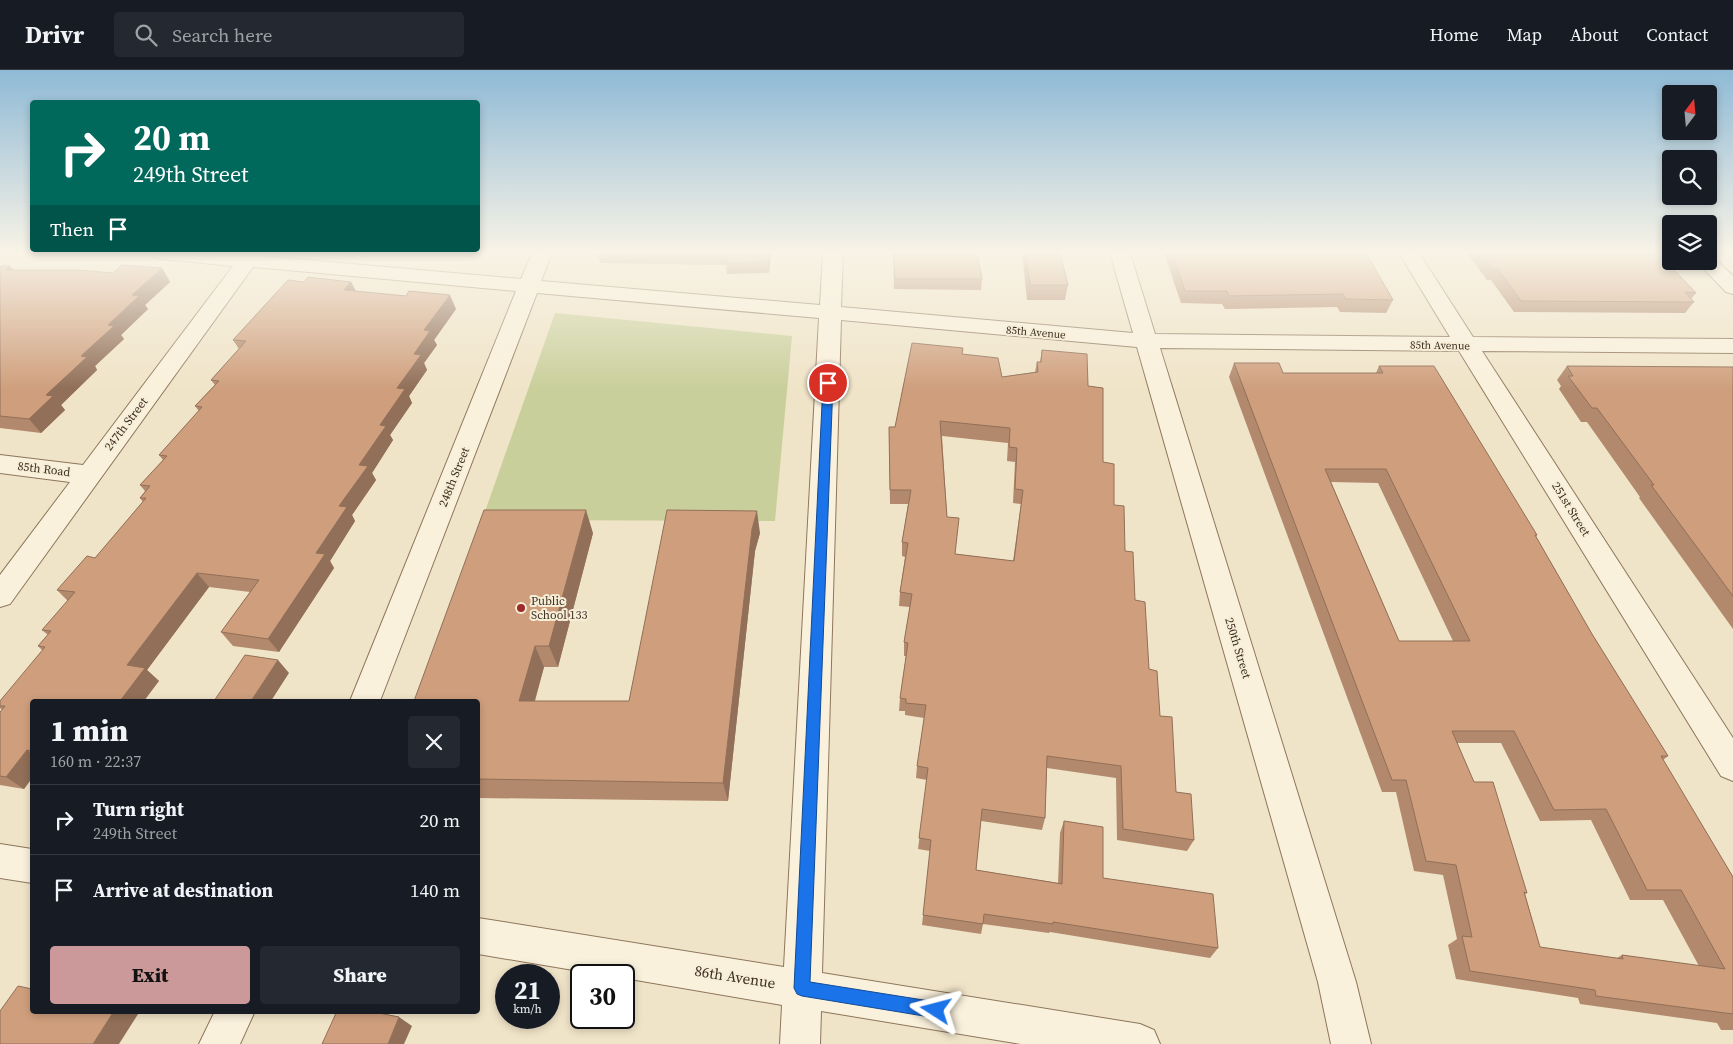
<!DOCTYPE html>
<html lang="en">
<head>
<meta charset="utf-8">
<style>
	body { margin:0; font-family:"Source Serif 4",serif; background:#242831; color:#f1f3f6; height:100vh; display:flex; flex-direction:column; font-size:19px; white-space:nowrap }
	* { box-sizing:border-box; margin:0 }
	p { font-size:16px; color:#9ea1a6 }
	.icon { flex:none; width:28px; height:28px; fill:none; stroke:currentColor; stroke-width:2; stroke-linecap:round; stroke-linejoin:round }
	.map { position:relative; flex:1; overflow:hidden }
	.details { position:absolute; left:30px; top:629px; width:450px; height:315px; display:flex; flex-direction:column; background:#171b24; border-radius:5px; box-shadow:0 2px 8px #0003 }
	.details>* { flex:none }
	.guide { position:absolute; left:30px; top:30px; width:450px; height:152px; border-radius:5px; box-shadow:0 2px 8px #0003; background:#00695c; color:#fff; overflow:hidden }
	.needle { width:32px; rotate:16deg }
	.buttons { position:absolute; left:1662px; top:15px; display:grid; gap:10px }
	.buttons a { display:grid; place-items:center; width:55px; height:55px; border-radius:5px; background:#171b24; box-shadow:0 2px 8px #0003; font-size:25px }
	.speed { position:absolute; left:495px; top:894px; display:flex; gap:10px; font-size:25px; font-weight:700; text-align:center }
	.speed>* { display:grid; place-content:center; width:65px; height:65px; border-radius:50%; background:#171b24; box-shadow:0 2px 8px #0003; line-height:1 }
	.speed small { font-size:12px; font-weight:400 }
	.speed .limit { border:2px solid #111; border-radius:8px; background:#fff; color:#111 }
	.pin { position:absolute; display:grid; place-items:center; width:42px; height:42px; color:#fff; margin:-21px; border:2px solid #fff; border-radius:50%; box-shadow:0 1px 5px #0007 }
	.me { position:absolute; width:55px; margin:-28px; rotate:279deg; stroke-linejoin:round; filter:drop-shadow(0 0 4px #0008) }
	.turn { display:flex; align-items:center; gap:18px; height:105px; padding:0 20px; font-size:22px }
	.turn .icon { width:65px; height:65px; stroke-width:2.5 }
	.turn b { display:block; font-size:35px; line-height:42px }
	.then { display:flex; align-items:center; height:48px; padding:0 20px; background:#0003; gap:10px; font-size:19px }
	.round { display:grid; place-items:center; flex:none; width:52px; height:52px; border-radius:5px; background:#242831 }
	.headline { display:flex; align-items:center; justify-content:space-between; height:85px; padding:0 20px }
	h1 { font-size:30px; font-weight:800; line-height:38px }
	.cta { display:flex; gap:10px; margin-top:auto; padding:10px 20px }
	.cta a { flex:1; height:58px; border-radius:5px; background:#cc999b; color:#111; font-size:20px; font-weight:800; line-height:58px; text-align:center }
	.cta a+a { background:#242831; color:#f1f3f6 }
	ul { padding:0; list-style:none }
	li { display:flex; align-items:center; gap:15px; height:70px; padding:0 20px; border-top:1px solid #363941 }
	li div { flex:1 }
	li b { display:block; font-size:19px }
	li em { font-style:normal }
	header { display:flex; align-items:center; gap:30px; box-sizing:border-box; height:70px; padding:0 25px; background:#171b24; border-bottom:1px solid #363941 }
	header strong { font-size:24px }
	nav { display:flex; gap:28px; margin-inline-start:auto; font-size:18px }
	.search { width:350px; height:45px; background:#242831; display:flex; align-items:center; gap:12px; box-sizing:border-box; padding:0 18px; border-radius:5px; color:#9ea1a6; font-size:19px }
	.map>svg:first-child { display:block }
</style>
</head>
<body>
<header>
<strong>Drivr</strong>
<div class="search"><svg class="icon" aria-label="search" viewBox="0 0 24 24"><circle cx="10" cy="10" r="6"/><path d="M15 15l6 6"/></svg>Search here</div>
<nav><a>Home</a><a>Map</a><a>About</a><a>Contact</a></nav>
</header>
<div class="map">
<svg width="1733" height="974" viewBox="0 0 1733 974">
	<rect width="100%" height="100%" fill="#f0e4c8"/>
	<path fill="#c9cf9b" d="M555,243L792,266L775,451L482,450Z"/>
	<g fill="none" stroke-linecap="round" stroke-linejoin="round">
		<defs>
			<g id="minor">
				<path d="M151,183H263L261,186L521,209L532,183H552L541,211L820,235L823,183H843L841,237L1133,263L1110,183H1130L1155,264L1450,267L1399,183H1419L1473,267L1733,269V283L1482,281L1733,668V711L1721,706L1459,281L1160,278L1356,912L1371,974H1331L1318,912L1137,277L841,250L822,903L1140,954L1154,960L1160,974H1021L821,941L820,974H780L782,935L624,908V905H603L478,884V848L784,897L819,248L537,223L380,631H350L516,221L253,197L10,534L0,537V505L70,412L0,403V385L83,395L233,196L161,189L154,187Z"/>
				<path d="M1709,186L1713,187L1733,206V224L1726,222L1696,191H1709Z"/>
				<path d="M0,774L32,779V813L0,808Z"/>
				<path d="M215,941H255L240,974H199Z"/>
			</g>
		</defs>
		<use href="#minor" stroke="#8d765c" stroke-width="2"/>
		<use href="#minor" fill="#faf1dc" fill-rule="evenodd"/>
	</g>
	<g fill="#b2896c" fill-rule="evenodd">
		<path d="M597,183H771L769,203L727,204L726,195L600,193Z"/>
		<path d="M893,183H977L982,209L981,220L894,219Z"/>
		<path d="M1022,183H1060L1068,215L1065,230H1027Z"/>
		<path d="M1164,183H1366L1393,230L1386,243L1340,242L1337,237L1225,239L1222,234L1181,233Z"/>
		<path d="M1467,183H1658L1696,223L1691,229L1694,232L1685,243L1514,242L1491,210H1487Z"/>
		<path d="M0,196L13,200L113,203L162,198L170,212L145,235L148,239L121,265L124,269L95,296L97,300L61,335L65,340L41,363L0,358Z"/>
		<path d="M304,212H351L356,221L456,239L434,270L437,275L424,293L427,300L409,326L412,333L390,365L393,370L372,403L376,410L352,445L355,451L330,491L334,498L279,582L233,576L221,562L250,522L209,517L147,600L159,611L32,631V708L24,719L0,715V642L2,640L0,638V631L43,581L38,576L48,565L42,560L68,531L57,520L95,488L143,432L140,428L145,421L140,415L163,390L159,385L199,341L195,336L215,315L211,310L239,279L233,270Z"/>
		<path d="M1042,280L1088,316L1103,392L1125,481L1149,599L1176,722L1194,770L1187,781L1117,770L1116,708L1047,698L1045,748L1042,760L981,751L976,800L1058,813L1060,763L1064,751L1103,808L1218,878L1210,888L1050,862L1049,863L983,854L981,864L922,855L930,781L918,779L927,710L916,708L917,696L924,648L905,645V641H899L900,628L906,586H904V572L910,537L899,536L900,522L905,487L902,486V472L908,434H890L889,357H895L962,284L1002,307L1035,302L1037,292H1040ZM942,366L1008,373L1007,391L1015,392L1013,433L1021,434L1013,491L955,484L947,447Z"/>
		<path d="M1234,293L1283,303H1376L1379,296L1537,465L1536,467L1592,564L1668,686L1663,690L1733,807V960H1721L1717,953L1580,934L1578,928L1456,909L1448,875L1457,869L1443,805L1414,801L1396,722H1382L1229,307ZM1331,412L1378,413L1453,571H1399ZM1457,673H1501L1540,751L1591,750L1630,830H1663L1699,896L1622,885L1617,888L1540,877L1525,824L1527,823L1474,712Z"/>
		<path d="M1567,296L1733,297V559L1639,428L1640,427L1587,352H1581L1559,319L1561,316L1557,310Z"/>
		<path d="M593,463L558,597H544L535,631H629L760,463L755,481L728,731L478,728V631Z"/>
	</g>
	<g fill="#916f58">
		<path d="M769,183H771L769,203L768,192Z"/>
		<path d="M10,196L20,209L5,200Z"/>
		<path d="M162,198L170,212L145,235L148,239L121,265L124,269L95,296L97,300L61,335L65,340L41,363L29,349L46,325L108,255L132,225Z"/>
		<path d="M351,212L358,226L344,220Z"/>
		<path d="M450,225L456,239L434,270L437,275L424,293L427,300L409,326L412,333L390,365L393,370L372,403L376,410L352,445L355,451L330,491L334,498L279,582L268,569L316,483L359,395L380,355L414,284L424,260Z"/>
		<path d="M586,440L593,463L558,597L549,576Z"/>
		<path d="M757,441L760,463L755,481L728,731L723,713L752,459Z"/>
		<path d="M197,503L209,517L147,600L159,611L144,631H120L127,595Z"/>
		<path d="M535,576L544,597L529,651L519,631Z"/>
		<path d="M278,590L289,603L271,631H251Z"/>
		<path d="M27,680L32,684V708L24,719L6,707Z"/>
		<path d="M114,941H140L119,974H93Z"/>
		<path d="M399,947L412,956L404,974H388Z"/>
	</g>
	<g fill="#cf9f7d" stroke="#916f58" fill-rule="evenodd">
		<path d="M682,183H769L768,192L726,193L727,184Z"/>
		<path d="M894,183H977L982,209H895Z"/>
		<path d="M1025,183H1060L1068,215H1030Z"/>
		<path d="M1172,183H1366L1393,230L1346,229L1343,224L1229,226L1227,221H1185Z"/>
		<path d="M1481,183H1658L1696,223L1685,222L1694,232L1521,231L1498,199H1493Z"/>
		<path d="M122,195L162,198L132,225L139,226L108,255L114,256L81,286L87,287L46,325L53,326L29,349L0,346V196H10L5,200H78L113,203Z"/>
		<path d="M308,207L351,212L344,220L406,226L409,221L450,225L424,260L430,261L414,284L421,285L397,318L405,319L380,355L386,356L359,395L368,396L339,436L347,437L316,483L325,484L268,569L221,562L259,510L197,503L127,595L145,598L120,631H32V681L27,680L6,707L0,706V642L5,636H0V631L45,577L38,576L51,561L42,560L75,522L57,520L87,486L95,488L146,428H140L150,416L140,415L167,386L159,385L202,337L195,336L219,311L211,310L246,271L233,270L288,210L304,212Z"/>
		<path d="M912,273L963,278L962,284L998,288L1002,307L1038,302L1037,292H1041L1042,280L1087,284L1088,316L1103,318V392L1114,394V435L1124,436L1125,481L1133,482L1135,530L1145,532L1149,599L1157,601L1160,646L1172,647L1176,722L1191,724L1194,770L1123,759L1121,696L1047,686L1045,748L982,739L976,800L1062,814L1064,751L1103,757V808L1213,824L1218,878L1053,852V854L984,844L983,854L923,845L931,770L919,768L928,698L917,696L926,635L906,633V629L900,628L908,573L904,572L912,524L900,522L908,473L902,472L911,420H890L889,357H895ZM940,351L1010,358L1009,377L1017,378L1015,419L1023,420L1014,491L955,484L959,448L947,447Z"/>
		<path d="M1234,293H1279L1283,303H1383L1379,296H1434L1537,465H1535L1592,564L1668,686H1661L1733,807V944L1596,926L1595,920L1470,901L1462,866L1472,867L1456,795L1426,791L1406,710H1392ZM1325,399H1386L1470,571H1399ZM1452,661H1514L1554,740L1606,739L1647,820H1681L1725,899L1622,885L1623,889L1540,877L1524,822L1527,823L1493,712H1474Z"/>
		<path d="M1567,296L1733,297V526L1651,415H1654L1597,338H1592L1568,306H1573Z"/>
		<path d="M484,440H586L549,576H535L519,631H629L667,440L757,441L752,459L723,713L478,709V631H414Z"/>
		<path d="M245,585L278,590L251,631H214Z"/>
		<path d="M18,916L32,919V941H114L93,974H0V941Z"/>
		<path d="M337,941H369L399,947L388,974H322Z"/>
	</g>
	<linearGradient id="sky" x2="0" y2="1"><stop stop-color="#8fbad6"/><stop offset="0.57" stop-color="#f8f3e6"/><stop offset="1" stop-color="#f8f3e6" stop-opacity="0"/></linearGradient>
	<rect width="1733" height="319" fill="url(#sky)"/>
	<path fill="#1a73e8" stroke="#114b97" d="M828,310L833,313L810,912L936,932L941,934L943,940L941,946L936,948L802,926L797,924L794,918L823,313Z"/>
	<circle fill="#9e2a2b" stroke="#f7eed8" stroke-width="2" cx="521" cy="538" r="5"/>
	<g text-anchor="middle" stroke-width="4" stroke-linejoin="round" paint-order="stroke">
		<g font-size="11" fill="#3d2e20" stroke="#f7eed8">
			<text transform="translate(1036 262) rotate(5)" y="4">85th Avenue</text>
			<text transform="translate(1440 275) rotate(1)" y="4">85th Avenue</text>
		</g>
		<g font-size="12" fill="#3d2e20" stroke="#f7eed8">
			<text transform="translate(126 354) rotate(-53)" y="4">247th Street</text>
			<text transform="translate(44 399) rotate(7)" y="4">85th Road</text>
			<text transform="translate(454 407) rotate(-68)" y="4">248th Street</text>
			<text transform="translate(1571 439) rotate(58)" y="4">251st Street</text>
			<text transform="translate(1238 578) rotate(73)" y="4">250th Street</text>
		</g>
		<g font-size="12" fill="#3d2e20" stroke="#f7eed8" text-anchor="start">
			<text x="531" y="535">Public<tspan x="531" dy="14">School 133</tspan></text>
		</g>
		<g font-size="15" fill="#3d2e20" stroke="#f7eed8">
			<text transform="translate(735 907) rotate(9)" y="5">86th Avenue</text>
		</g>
	</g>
</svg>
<div class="buttons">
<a><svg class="needle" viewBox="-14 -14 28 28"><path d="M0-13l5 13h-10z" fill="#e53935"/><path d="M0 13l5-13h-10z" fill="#9ea1a6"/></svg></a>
<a><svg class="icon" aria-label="search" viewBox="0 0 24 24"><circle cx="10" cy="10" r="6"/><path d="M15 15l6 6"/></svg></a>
<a><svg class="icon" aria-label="layers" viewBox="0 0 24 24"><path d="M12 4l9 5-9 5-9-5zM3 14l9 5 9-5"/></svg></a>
</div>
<div class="speed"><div>21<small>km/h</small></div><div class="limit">30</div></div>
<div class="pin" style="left:828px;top:313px;background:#d93025"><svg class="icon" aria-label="arrive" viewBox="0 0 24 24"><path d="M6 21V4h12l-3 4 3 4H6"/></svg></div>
<svg class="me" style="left:936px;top:940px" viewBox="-20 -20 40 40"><path d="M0-17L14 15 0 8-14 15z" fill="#1a73e8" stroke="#fff" stroke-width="4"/></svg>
<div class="guide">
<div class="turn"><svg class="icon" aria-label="right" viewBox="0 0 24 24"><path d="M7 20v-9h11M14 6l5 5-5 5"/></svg><div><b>20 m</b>249th Street</div></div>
<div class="then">Then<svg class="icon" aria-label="arrive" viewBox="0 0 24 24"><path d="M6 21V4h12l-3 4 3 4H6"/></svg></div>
</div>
<section class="details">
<div class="headline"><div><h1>1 min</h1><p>160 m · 22:37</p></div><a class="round"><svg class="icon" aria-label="close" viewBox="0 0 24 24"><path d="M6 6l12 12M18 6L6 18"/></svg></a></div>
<ul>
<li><svg class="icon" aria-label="right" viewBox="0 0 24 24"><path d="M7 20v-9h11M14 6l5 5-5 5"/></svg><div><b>Turn right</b><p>249th Street</p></div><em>20 m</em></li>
<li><svg class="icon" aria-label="arrive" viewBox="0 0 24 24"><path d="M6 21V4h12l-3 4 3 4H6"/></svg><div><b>Arrive at destination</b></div><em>140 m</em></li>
</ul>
<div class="cta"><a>Exit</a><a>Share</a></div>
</section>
</div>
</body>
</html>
